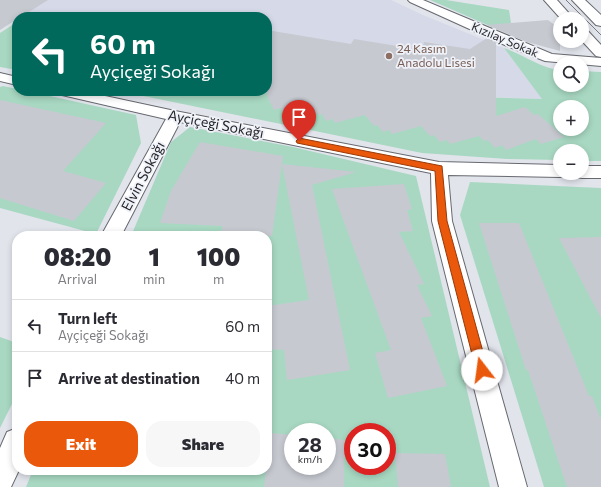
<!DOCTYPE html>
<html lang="en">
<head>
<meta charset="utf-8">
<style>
	body { margin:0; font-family:Commissioner,sans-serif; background:#f7f7f7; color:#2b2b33; height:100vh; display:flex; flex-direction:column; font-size:15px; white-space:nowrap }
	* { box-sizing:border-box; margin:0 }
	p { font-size:13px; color:#7c7c81 }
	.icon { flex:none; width:22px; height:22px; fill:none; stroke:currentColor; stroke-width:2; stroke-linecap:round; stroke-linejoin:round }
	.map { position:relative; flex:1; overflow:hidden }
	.drawer { position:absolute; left:12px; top:231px; width:260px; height:244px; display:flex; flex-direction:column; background:#fff; border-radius:16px; box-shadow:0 2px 6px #0003 }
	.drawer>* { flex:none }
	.hud { position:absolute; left:12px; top:12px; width:260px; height:84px; border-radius:16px; box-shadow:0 2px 6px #0003; background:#00695c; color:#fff; overflow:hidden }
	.tools { position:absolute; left:553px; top:12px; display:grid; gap:8px }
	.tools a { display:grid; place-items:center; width:36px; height:36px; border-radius:50%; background:#fff; box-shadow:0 2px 6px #0003; font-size:20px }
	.speed { position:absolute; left:284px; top:423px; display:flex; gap:8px; font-size:20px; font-weight:700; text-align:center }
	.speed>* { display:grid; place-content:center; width:52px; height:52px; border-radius:50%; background:#fff; box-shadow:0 2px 6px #0003; line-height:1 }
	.speed small { font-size:10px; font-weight:400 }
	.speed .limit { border:6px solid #d22; background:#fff; color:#111 }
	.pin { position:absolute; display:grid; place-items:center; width:34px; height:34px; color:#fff; margin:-41px -17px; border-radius:50% 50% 50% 0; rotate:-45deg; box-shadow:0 0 4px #0007 }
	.pin .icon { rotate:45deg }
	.me { position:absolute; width:44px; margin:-22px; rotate:345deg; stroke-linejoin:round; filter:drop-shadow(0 0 3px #0008) }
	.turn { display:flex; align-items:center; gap:14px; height:84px; padding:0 12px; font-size:18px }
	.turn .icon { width:52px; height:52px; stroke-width:2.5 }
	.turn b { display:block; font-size:28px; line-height:34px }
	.eta { display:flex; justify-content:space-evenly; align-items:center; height:68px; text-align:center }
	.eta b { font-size:24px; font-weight:800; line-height:28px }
	.cta { display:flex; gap:8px; margin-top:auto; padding:8px 12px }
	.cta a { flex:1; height:46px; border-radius:16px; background:#ea580c; color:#fff; font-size:16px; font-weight:800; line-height:46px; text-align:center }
	.cta a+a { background:#f7f7f7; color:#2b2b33 }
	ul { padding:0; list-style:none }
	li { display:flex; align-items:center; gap:12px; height:52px; padding:0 12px; border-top:1px solid #e1e1e2 }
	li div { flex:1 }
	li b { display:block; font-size:15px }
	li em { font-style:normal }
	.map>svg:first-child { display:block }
</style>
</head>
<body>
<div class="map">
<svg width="601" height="487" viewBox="0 0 601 487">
	<rect width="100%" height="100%" fill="#e2e4ec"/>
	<path fill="#d6d9e8" d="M0,0H391L423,15L504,48L543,99L437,95L267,64V17H17V21L0,18Z"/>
	<g fill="#a8d8c2" fill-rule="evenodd">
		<path d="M430,0H446L509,10L511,23L499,30Z"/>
		<path d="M17,22V70L0,67V33Z"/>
		<path d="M504,48C523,54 540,68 560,70V85H582V71L601,72V161H582V151H560V160L507,159L422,153L119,91H267L542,99ZM560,107H582V129H560Z"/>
		<path d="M3,86L17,89V91H27L136,115L141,143L96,234L0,208V87Z"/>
		<path d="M190,127L293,147L416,176L490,487H26L33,470H267V236H131L171,142ZM293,432H327V466H293ZM353,432H387V466H353Z"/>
		<path d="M470,182L601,188V487H544L460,215Z"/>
		<path d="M0,337L17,343V394L0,428Z"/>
	</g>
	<g fill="#c7c9d1">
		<path d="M0,0H48L21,17H17V19L0,30Z"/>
		<path d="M548,20L560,29V51L527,42L487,25Z"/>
		<path d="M267,30L351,44L354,39L422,50L424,42L470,49L487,38L496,42V116L525,107L534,115L538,114L564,137L541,144L536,139L506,150L502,145L495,148L488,140L484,141L479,136L450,144L447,140L440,142L434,135L430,136L421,126L392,134L389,130L383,132L377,125L374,126L365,115L335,123L333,119L326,121L322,114L318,115L311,105L283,112L281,108L274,110L267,96Z"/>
		<path d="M0,100L106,123L63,171L106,183L74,221L0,198Z"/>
		<path d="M200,142L283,156L272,236H220L223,226L160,223L171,191Z"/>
		<path d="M282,164L356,172L312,185L350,370L287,380L284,350L267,349V306L309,300Z"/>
		<path d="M404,184L412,209L407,210L413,231L399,232L424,284L417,285L432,316L421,318L447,386L388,398L375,353L391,350L332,189Z"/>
		<path d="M479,223H519L589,396H592L601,420V487H567L528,370H526Z"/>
		<path d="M601,237V318L559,238Z"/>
		<path d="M270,433L293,435V466H327V438L344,440V487H264L266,470H267Z"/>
		<path d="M395,453L445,454L451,487H398Z"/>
	</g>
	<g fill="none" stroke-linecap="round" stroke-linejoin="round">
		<defs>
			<g id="minor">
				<path d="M408,0H423L552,54L601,58V66L545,61L507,46L410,2Z"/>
				<path d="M0,73L17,77V85L0,81Z"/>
				<path d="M55,91H82L175,111L439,162L560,165V173H568L566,176L560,177L448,175L452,221L527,487H499L432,221L431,173L180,122L121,236H101L166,119L62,95L57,94Z"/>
				<path d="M582,166H601V178H582L576,177L574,173H582Z"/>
				<path d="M17,428V470H19L11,487H0V448L7,432Z"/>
			</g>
			<g id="primary">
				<path d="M544,0H557L574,19H561Z"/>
				<path d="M572,0H585L601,15V26L596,25Z"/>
				<path d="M582,29L587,30L601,45V57L596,56L582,41Z"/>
			</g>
		</defs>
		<use href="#minor" stroke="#676970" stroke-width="2"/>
		<use href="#primary" stroke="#676970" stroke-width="2"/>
		<use href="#minor" fill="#fff" fill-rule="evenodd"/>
		<use href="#primary" fill="#fff" fill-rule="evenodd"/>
		<path stroke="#787a7f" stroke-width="1" d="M566,0L601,35"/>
	</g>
	<path fill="#ea580c" stroke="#983908" d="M299,138L442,166L447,221L488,370L486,374L482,376L478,374L476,370L438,221L435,171L297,143L296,141Z"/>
	<circle fill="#8d6e63" stroke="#eff1f9" stroke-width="1.5" cx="389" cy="56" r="4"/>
	<g text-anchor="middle" stroke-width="3.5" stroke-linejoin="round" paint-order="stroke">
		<g font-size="12" fill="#252629" stroke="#eff1f9">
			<text transform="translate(505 40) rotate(23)" y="4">Kızılay Sokak</text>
		</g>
		<g font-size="12" fill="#785e54" stroke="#eff1f9" text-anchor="start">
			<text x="397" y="53">24 Kasım<tspan x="397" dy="14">Anadolu Lisesi</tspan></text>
		</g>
		<g font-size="14" fill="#252629" stroke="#eff1f9">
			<text transform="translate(216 124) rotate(11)" y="5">Ayçiçeği Sokağı</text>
			<text transform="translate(143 176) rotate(-62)" y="5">Elvin Sokağı</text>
		</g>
	</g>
</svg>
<div class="tools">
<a><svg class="icon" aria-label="sound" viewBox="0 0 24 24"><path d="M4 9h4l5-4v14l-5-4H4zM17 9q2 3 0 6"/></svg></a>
<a><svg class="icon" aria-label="search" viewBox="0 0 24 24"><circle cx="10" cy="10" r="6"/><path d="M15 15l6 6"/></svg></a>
<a>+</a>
<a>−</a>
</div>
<div class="speed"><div>28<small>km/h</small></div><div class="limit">30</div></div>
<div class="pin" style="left:299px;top:141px;background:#d93025"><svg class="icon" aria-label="arrive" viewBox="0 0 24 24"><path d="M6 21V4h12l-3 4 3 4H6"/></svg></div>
<svg class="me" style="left:482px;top:370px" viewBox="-20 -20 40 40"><circle r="19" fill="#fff"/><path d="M0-13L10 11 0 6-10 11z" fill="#ea580c"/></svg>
<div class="hud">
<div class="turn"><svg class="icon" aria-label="left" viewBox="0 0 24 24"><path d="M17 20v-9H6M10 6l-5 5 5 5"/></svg><div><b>60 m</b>Ayçiçeği Sokağı</div></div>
</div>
<section class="drawer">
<div class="eta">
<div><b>08:20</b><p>Arrival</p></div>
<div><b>1</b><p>min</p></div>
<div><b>100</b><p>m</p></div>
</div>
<ul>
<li><svg class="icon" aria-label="left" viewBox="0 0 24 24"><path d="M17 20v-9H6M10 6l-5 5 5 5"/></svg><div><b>Turn left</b><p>Ayçiçeği Sokağı</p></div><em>60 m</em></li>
<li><svg class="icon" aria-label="arrive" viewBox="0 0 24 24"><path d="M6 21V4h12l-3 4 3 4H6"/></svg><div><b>Arrive at destination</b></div><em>40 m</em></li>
</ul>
<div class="cta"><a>Exit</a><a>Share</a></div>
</section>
</div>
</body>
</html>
